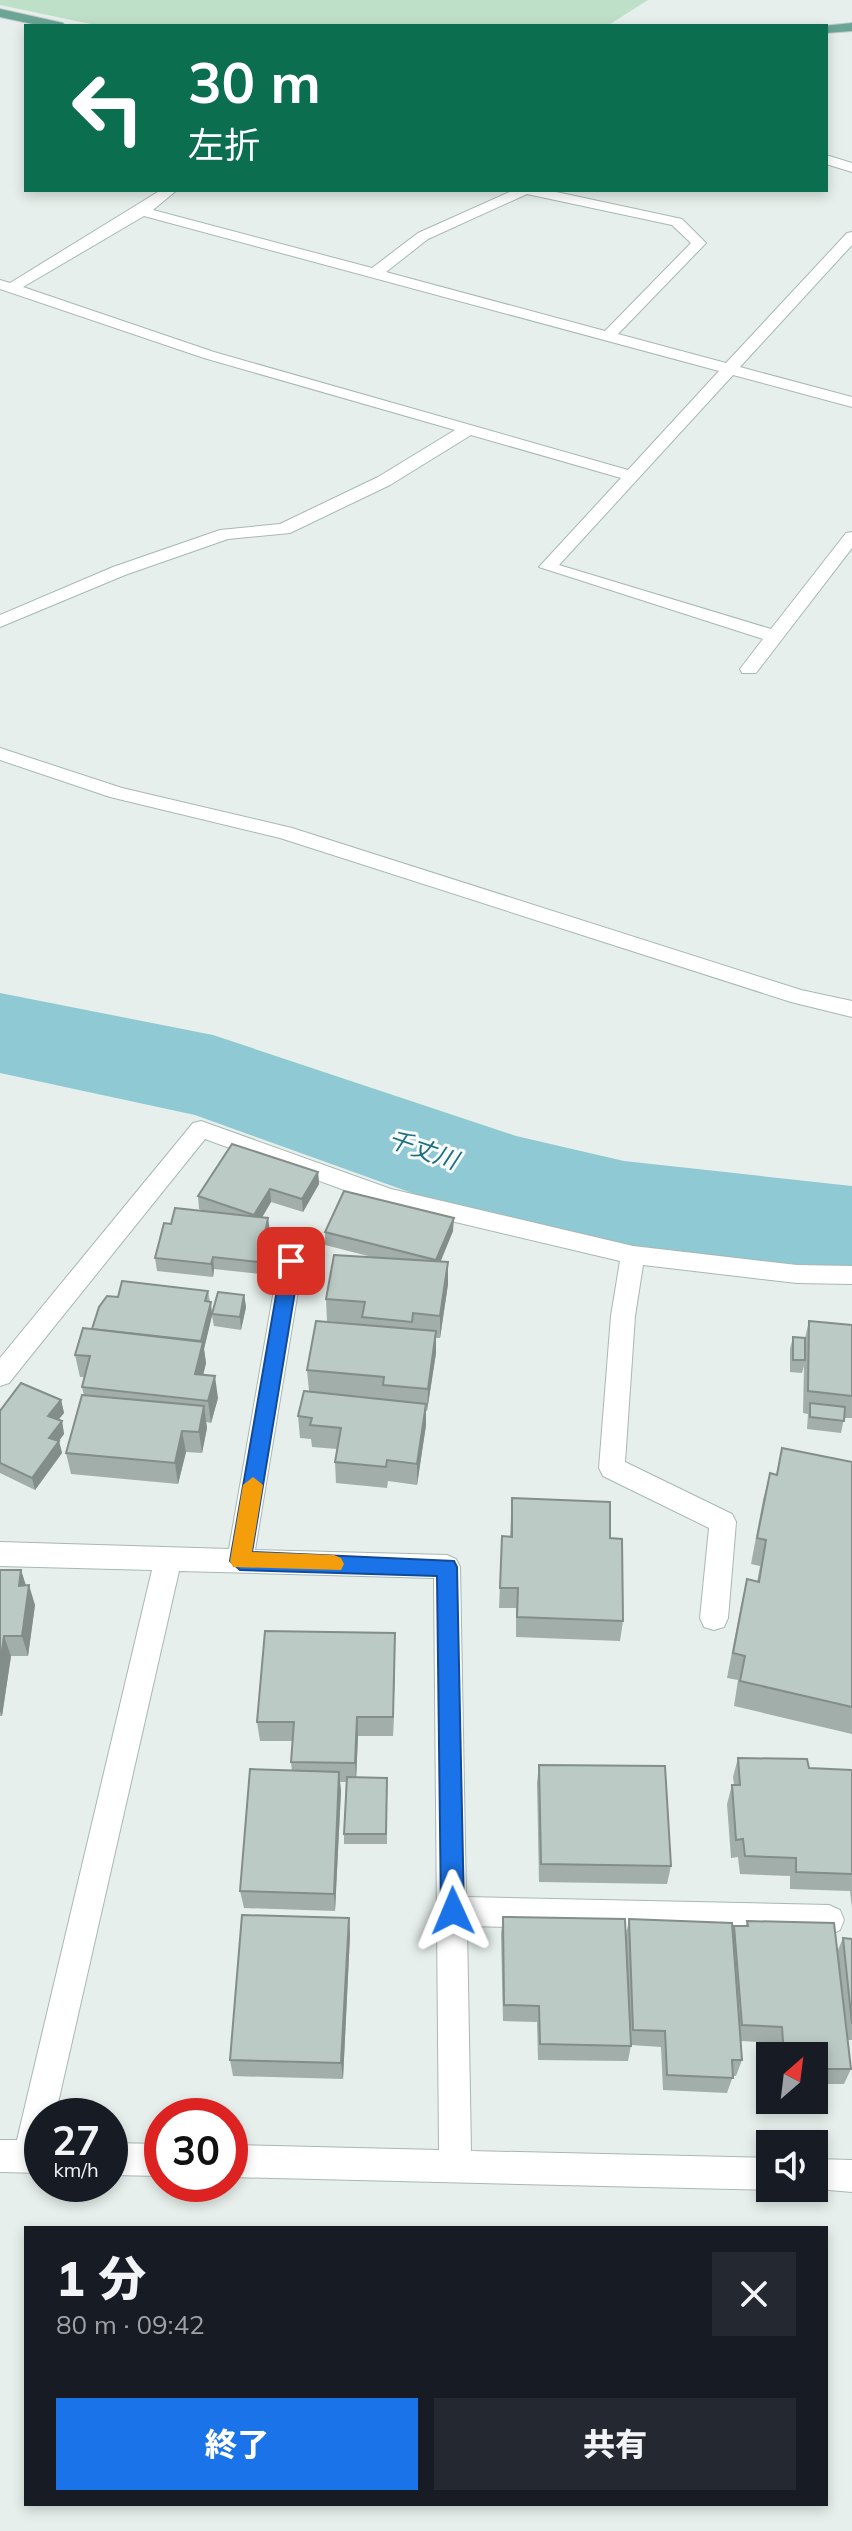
<!DOCTYPE html>
<html lang="ja">
<head>
<meta charset="utf-8">
<style>
	body { margin:0; font-family:Mulish,"Noto Sans JP",sans-serif; background:#242831; color:#f1f3f6; height:100vh; display:flex; flex-direction:column; font-size:30px; white-space:nowrap }
	* { box-sizing:border-box; margin:0 }
	p { font-size:26px; color:#9ea1a6 }
	.icon { flex:none; width:44px; height:44px; fill:none; stroke:currentColor; stroke-width:2; stroke-linecap:round; stroke-linejoin:round }
	.map { position:relative; flex:1; overflow:hidden }
	.sheet { position:absolute; left:24px; top:2226px; width:804px; height:280px; display:flex; flex-direction:column; background:#171b24; border-radius:0px; box-shadow:0 4px 12px #0003 }
	.sheet>* { flex:none }
	.banner { position:absolute; left:24px; top:24px; width:804px; height:168px; border-radius:0px; box-shadow:0 4px 12px #0003; background:#0b6e4f; color:#fff; overflow:hidden }
	.needle { width:52px; rotate:28deg }
	.tools { position:absolute; left:756px; top:2042px; display:grid; gap:16px }
	.tools a { display:grid; place-items:center; width:72px; height:72px; border-radius:0px; background:#171b24; box-shadow:0 4px 12px #0003; font-size:40px }
	.speed { position:absolute; left:24px; top:2098px; display:flex; gap:16px; font-size:40px; font-weight:700; text-align:center }
	.speed>* { display:grid; place-content:center; width:104px; height:104px; border-radius:50%; background:#171b24; box-shadow:0 4px 12px #0003; line-height:1 }
	.speed small { font-size:20px; font-weight:400 }
	.speed .limit { border:12px solid #d22; background:#fff; color:#111 }
	.pin { position:absolute; display:grid; place-items:center; width:68px; height:68px; color:#fff; margin:-34px; border-radius:16px; box-shadow:0 4px 12px #0006 }
	.me { position:absolute; width:88px; margin:-44px; rotate:359deg; stroke-linejoin:round; filter:drop-shadow(0 0 6px #0008) }
	.turn { display:flex; align-items:center; gap:28px; height:168px; padding:0 32px; font-size:36px }
	.turn .icon { width:104px; height:104px; stroke-width:2.5 }
	.turn b { display:block; font-size:56px; line-height:68px }
	.round { display:grid; place-items:center; flex:none; width:84px; height:84px; border-radius:0px; background:#242831 }
	.overview { display:flex; align-items:center; justify-content:space-between; height:136px; padding:0 32px }
	h1 { font-size:48px; font-weight:800; line-height:60px }
	.cta { display:flex; gap:16px; margin-top:auto; padding:16px 32px }
	.cta a { flex:1; height:92px; border-radius:0px; background:#1a73e8; color:#fff; font-size:32px; font-weight:800; line-height:92px; text-align:center }
	.cta a+a { background:#242831; color:#f1f3f6 }
	.map>svg:first-child { display:block }
</style>
</head>
<body>
<div class="map">
<svg width="852" height="2531" viewBox="0 0 852 2531">
	<rect width="100%" height="100%" fill="#e6efeb"/>
	<path fill="#bfe0c8" d="M0,0H648L607,26H100L0,5Z"/>
	<g fill="none" stroke-linecap="round" stroke-linejoin="round">
		<path fill="#8ec9d4" fill-rule="evenodd" d="M0,993L213,1035L516,1136L624,1161L852,1186V1282L624,1255L462,1211L195,1115L0,1073Z"/>
		<defs>
			<g id="minor">
				<path d="M826,155L852,163V172L826,164Z"/>
				<path d="M161,190H177L153,210L372,268L418,233L514,190H547L682,219L706,243L618,334L726,363L847,233L852,232V245L740,367L852,397V407L733,375L559,565L771,629L846,533L852,532V548L756,673H742L740,669L763,639L539,567L621,478L471,435L390,485L290,533L228,539L125,575L0,627V615L113,567L220,530L280,524L378,477L455,430L204,358L0,289V280L10,283ZM527,194L672,225L691,243L605,331L386,272L428,239ZM144,216L719,371L628,470L214,352L23,287Z"/>
				<path d="M0,748L122,788L292,828L801,990L852,1001V1017L791,1002L280,838L110,797L0,760Z"/>
				<path d="M201,1121L391,1189L633,1246L797,1265L852,1266V1284L797,1283L643,1265L635,1316L625,1462L732,1514L736,1522L728,1618L724,1627L714,1630L704,1627L700,1618L709,1528L603,1476L599,1468L611,1316L620,1261L388,1206L205,1139L9,1383L0,1386V1358L193,1123Z"/>
				<path d="M291,1252L299,1254L303,1261L255,1550L447,1555L456,1559L460,1567L466,1897L829,1905L840,1910L844,1920L840,1930L829,1935L467,1926L471,2151L770,2158V2188H775L770,2190L230,2177V2145L439,2150L434,1578L179,1571L55,2116H42V2173L0,2172V2140H17L152,1570L0,1566V1542L229,1549L279,1261L283,1254Z"/>
				<path d="M110,2143L162,2144V2176L110,2175Z"/>
				<path d="M814,2159L852,2160V2192L806,2188H814Z"/>
			</g>
			<g id="major">
				<path d="M0,9L63,23L65,26H42L0,17Z"/>
				<path d="M852,23V31L826,33L823,26Z"/>
			</g>
		</defs>
		<use href="#minor" stroke="#a8b8b2" stroke-width="2"/>
		<use href="#major" stroke="#c2cac8" stroke-width="2"/>
		<use href="#minor" fill="#fff" fill-rule="evenodd"/>
		<use href="#major" fill="#6aa596" fill-rule="evenodd"/>
	</g>
	<g fill="#a1aea9">
		<path d="M318,1172L319,1184L303,1212L271,1202L262,1217L270,1231L260,1274L214,1269L213,1277L157,1271L155,1258L171,1224L206,1212L199,1209L198,1196Z"/>
		<path d="M453,1231L440,1261L448,1284L440,1338H436V1353L427,1411H426V1425L417,1485L388,1481L387,1488L336,1483L335,1462L337,1449L312,1447L311,1439L300,1438L298,1416L309,1391L307,1370L362,1325L327,1321L326,1299L376,1258L325,1245V1232Z"/>
		<path d="M208,1291L212,1313L244,1295L246,1307L241,1330L214,1326L212,1316L204,1349L206,1363L203,1375L218,1398L211,1423L206,1422L207,1428L202,1453L186,1452L178,1484L71,1474L66,1453L84,1396L82,1387L85,1377H80L75,1355L92,1329L118,1297Z"/>
		<path d="M809,1321L852,1325V1418H844L841,1433L807,1429L808,1414L803,1413L804,1366L802,1373L790,1372V1349L793,1337L805,1338Z"/>
		<path d="M61,1400L64,1413L58,1420L62,1421L64,1434L59,1441L62,1453L35,1490L0,1473V1411Z"/>
		<path d="M782,1448L852,1462V1734L734,1706L738,1680L727,1678L741,1605L747,1579L757,1582L760,1566L751,1564L763,1500L770,1473L776,1475Z"/>
		<path d="M512,1498L610,1538L623,1621L620,1641L516,1637V1608H499L502,1536L510,1537Z"/>
		<path d="M0,1570H21L26,1585L35,1605L28,1656H11L2,1716H0Z"/>
		<path d="M395,1653L393,1736H358L356,1778H387V1844H344V1834L346,1782H340L341,1791L335,1911L244,1908L240,1891L292,1771L291,1762L293,1741H260L257,1722Z"/>
		<path d="M738,1758L809,1768L852,1770V1908L850,1891L790,1889V1876L740,1874L738,1857L731,1858L727,1804L732,1785H734L733,1777Z"/>
		<path d="M539,1765L671,1866L667,1884L539,1882L537,1783Z"/>
		<path d="M503,1917L626,1935L629,1919L733,1930L734,1926H746L747,1921L837,1952L843,1938L852,1939V2040H848L851,2069L844,2084H814V2056H776V2043L740,2041L742,2060L736,2076H733L727,2093L663,2090L661,2047L631,2045L628,2061L538,2060L537,2022L503,2021L501,1934Z"/>
		<path d="M349,1918L350,1935L343,2079L233,2076L230,2060Z"/>
	</g>
	<g fill="#838d89">
		<path d="M318,1172L319,1184L303,1212L302,1199Z"/>
		<path d="M270,1189L271,1202L256,1228L254,1215Z"/>
		<path d="M268,1218L270,1231L260,1274L259,1262Z"/>
		<path d="M454,1218L453,1231L436,1273V1260Z"/>
		<path d="M213,1257L214,1269L213,1277L211,1264Z"/>
		<path d="M448,1262V1284L440,1338V1316Z"/>
		<path d="M244,1295L246,1307L241,1330L240,1317Z"/>
		<path d="M211,1302L212,1315L204,1349L206,1363L198,1396L195,1374Z"/>
		<path d="M436,1331V1353L427,1411L428,1389Z"/>
		<path d="M215,1376L218,1398L211,1423L208,1401Z"/>
		<path d="M61,1400L64,1413L51,1429L48,1416Z"/>
		<path d="M426,1404V1425L417,1485V1464Z"/>
		<path d="M204,1406L207,1428L202,1453L199,1432Z"/>
		<path d="M62,1421L64,1434L52,1450L49,1438Z"/>
		<path d="M182,1431L186,1452L178,1484L175,1463Z"/>
		<path d="M59,1441L62,1453L35,1490L32,1478Z"/>
		<path d="M21,1570L27,1590L19,1586Z"/>
		<path d="M29,1585L35,1605L28,1656L22,1636Z"/>
		<path d="M395,1633V1653L393,1736V1717Z"/>
		<path d="M4,1636L11,1656L2,1716L0,1711V1664Z"/>
		<path d="M357,1717L358,1736L356,1782L355,1763Z"/>
		<path d="M339,1772L341,1791L335,1911L334,1894Z"/>
		<path d="M349,1918L350,1935L343,2079L341,2063Z"/>
	</g>
	<g fill="#bbcac4" stroke="#838d89" stroke-width="2">
		<path d="M232,1144L318,1172L302,1199L270,1189L254,1215L198,1196Z"/>
		<path d="M344,1191L454,1218L436,1260L325,1232Z"/>
		<path d="M175,1208L268,1218L259,1262L213,1257L211,1264L155,1258L164,1223L171,1224Z"/>
		<path d="M334,1255L448,1262L440,1316L413,1313L412,1322L362,1317L365,1302L326,1299Z"/>
		<path d="M122,1281L208,1291L205,1301L211,1302L201,1341L92,1329L99,1307L107,1296L118,1297Z"/>
		<path d="M218,1292L244,1295L240,1317L212,1314Z"/>
		<path d="M316,1321L436,1331L428,1389L383,1385L384,1377L307,1370Z"/>
		<path d="M809,1321L852,1325V1396L808,1391Z"/>
		<path d="M83,1328L203,1342L195,1374L215,1376L208,1401L82,1387L90,1356L75,1355Z"/>
		<path d="M793,1337L805,1338V1360H793Z"/>
		<path d="M21,1383L61,1400L48,1416L62,1421L49,1438L59,1441L32,1478L0,1463V1411Z"/>
		<path d="M304,1391L426,1404L417,1464L387,1460L386,1467L335,1462L341,1428L310,1425L312,1418L298,1416Z"/>
		<path d="M82,1395L204,1406L199,1432L182,1431L175,1463L66,1453Z"/>
		<path d="M810,1403L845,1407L844,1421L810,1417Z"/>
		<path d="M782,1448L852,1462V1707L740,1681L745,1656L733,1653L747,1579L759,1582L766,1540L757,1538L770,1473L777,1475Z"/>
		<path d="M512,1498L610,1502V1538L622,1539L623,1621L517,1617L518,1588H500L502,1536L512,1537Z"/>
		<path d="M0,1570H21L19,1586L29,1585L22,1636H4L0,1664Z"/>
		<path d="M265,1631L395,1633L393,1717H357L355,1763L291,1762L294,1722H257Z"/>
		<path d="M738,1758L807,1759L809,1768L852,1770V1874L796,1872V1858L745,1856L743,1839L736,1840L732,1785H740Z"/>
		<path d="M539,1765L665,1766L671,1866L541,1864Z"/>
		<path d="M250,1769L339,1772L334,1894L240,1891Z"/>
		<path d="M347,1777L387,1778L386,1834H344Z"/>
		<path d="M242,1915L349,1918L341,2063L230,2060Z"/>
		<path d="M503,1917L625,1919L631,2046L540,2044L539,2006L504,2005Z"/>
		<path d="M629,1919L732,1923L742,2060H732L733,2078L667,2075L665,2031L633,2030Z"/>
		<path d="M747,1921L834,1923L851,2069H814V2056H784L782,2027L742,2025L734,1926H748Z"/>
		<path d="M843,1938L852,1939V2024Z"/>
	</g>
	<path fill="#1a73e8" stroke="#114b97" stroke-width="2" d="M291,1254L300,1261L252,1552L454,1561L457,1567L464,1911L461,1919L453,1922L445,1919L441,1911L437,1576L240,1570L230,1561L282,1261Z"/>
	<path fill="#f59e0b" d="M253,1477L263,1485L252,1552L334,1555L341,1558L344,1564L341,1570L233,1567L230,1561L243,1485Z"/>
	<g text-anchor="middle" stroke-width="6" stroke-linejoin="round" paint-order="stroke">
		<g font-size="24" font-style="italic" fill="#1c6f80" stroke="#f7fbf9">
			<text transform="translate(423 1150) rotate(19)" y="8">千丈川</text>
		</g>
	</g>
</svg>
<div class="tools">
<a><svg class="needle" viewBox="-14 -14 28 28"><path d="M0-13l5 13h-10z" fill="#e53935"/><path d="M0 13l5-13h-10z" fill="#9ea1a6"/></svg></a>
<a><svg class="icon" aria-label="sound" viewBox="0 0 24 24"><path d="M4 9h4l5-4v14l-5-4H4zM17 9q2 3 0 6"/></svg></a>
</div>
<div class="speed"><div>27<small>km/h</small></div><div class="limit">30</div></div>
<div class="pin" style="left:291px;top:1261px;background:#d93025"><svg class="icon" aria-label="arrive" viewBox="0 0 24 24"><path d="M6 21V4h12l-3 4 3 4H6"/></svg></div>
<svg class="me" style="left:453px;top:1911px" viewBox="-20 -20 40 40"><path d="M0-17L14 15 0 8-14 15z" fill="#1a73e8" stroke="#fff" stroke-width="4"/></svg>
<div class="banner">
<div class="turn"><svg class="icon" aria-label="left" viewBox="0 0 24 24"><path d="M17 20v-9H6M10 6l-5 5 5 5"/></svg><div><b>30 m</b>左折</div></div>
</div>
<section class="sheet">
<div class="overview"><div><h1>1 分</h1><p>80 m · 09:42</p></div><a class="round"><svg class="icon" aria-label="close" viewBox="0 0 24 24"><path d="M6 6l12 12M18 6L6 18"/></svg></a></div>
<div class="cta"><a>終了</a><a>共有</a></div>
</section>
</div>
</body>
</html>
